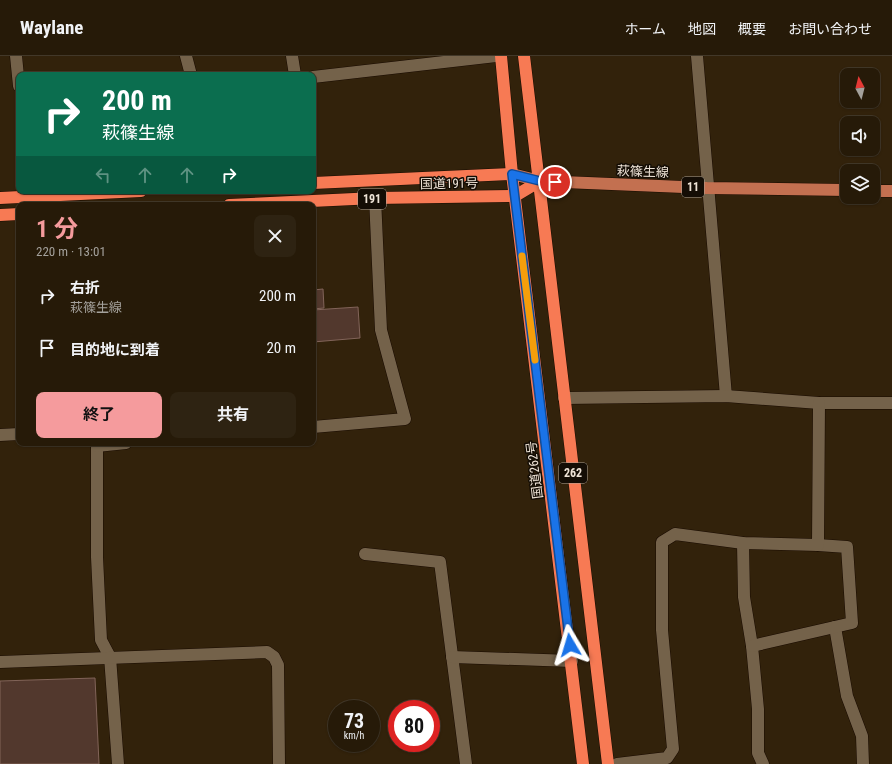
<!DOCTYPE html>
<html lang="ja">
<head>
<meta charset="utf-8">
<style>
	body { margin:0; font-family:"Roboto Condensed","Noto Sans JP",sans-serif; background:#2e2312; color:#f1f3f6; height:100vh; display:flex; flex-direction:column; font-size:15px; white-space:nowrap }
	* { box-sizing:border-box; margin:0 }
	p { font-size:13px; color:#a4a19c }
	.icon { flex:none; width:22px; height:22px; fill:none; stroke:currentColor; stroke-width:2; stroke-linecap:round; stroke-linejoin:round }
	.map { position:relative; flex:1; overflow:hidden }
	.details { position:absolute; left:16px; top:146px; width:300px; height:244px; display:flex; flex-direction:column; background:#261a08; border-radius:8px; box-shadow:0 1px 3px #0004,0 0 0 1px #423829 }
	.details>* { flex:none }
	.guide { position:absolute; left:16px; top:16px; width:300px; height:122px; border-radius:8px; box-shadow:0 1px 3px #0004,0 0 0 1px #423829; background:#0b6e4f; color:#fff; overflow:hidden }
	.needle { width:26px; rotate:353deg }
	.buttons { position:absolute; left:840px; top:12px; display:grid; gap:8px }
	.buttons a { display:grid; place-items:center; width:40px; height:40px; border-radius:8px; background:#261a08; box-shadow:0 1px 3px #0004,0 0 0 1px #423829; font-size:20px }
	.speed { position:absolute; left:328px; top:644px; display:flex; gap:8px; font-size:20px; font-weight:700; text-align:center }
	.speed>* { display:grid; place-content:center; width:52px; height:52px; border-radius:50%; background:#261a08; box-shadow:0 1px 3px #0004,0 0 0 1px #423829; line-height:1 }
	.speed small { font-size:10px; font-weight:400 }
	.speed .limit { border:6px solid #d22; background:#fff; color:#111 }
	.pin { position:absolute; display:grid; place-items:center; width:34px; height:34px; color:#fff; margin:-17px; border:2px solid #fff; border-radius:50%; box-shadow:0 1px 4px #0007 }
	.me { position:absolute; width:44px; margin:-22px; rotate:353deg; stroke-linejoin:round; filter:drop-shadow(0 0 3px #0008) }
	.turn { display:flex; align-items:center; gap:14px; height:84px; padding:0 20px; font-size:18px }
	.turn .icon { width:52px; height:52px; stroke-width:2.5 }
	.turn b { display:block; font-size:28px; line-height:34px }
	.lanes { display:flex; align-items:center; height:38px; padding:0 20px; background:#0003; justify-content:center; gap:20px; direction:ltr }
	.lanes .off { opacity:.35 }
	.round { display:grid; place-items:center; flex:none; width:42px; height:42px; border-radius:8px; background:#2e2312 }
	.headline { display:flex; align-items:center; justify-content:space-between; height:68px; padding:0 20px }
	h1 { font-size:24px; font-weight:700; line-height:30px; color:#f59b9d }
	.button { display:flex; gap:8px; margin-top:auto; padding:8px 20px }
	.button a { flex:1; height:46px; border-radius:8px; background:#f59b9d; color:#111; font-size:16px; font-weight:700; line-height:46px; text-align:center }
	.button a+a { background:#2e2312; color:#f1f3f6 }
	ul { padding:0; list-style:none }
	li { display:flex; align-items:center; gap:12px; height:52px; padding:0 20px }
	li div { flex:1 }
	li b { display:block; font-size:15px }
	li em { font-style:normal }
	header { display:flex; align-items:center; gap:24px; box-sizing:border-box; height:56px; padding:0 20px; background:#261a08; border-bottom:1px solid #423829 }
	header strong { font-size:19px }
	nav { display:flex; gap:22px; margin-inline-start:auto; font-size:14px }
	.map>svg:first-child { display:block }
</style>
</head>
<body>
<header>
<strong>Waylane</strong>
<nav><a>ホーム</a><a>地図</a><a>概要</a><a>お問い合わせ</a></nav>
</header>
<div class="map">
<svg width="892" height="708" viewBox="0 0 892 708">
	<rect width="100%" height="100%" fill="#32220b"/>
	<g fill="#52382d" stroke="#826459">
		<path d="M323,233L324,252L313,253V234Z"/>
		<path d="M358,251L360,282L313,286V254Z"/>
		<path d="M95,622L99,708H0V625Z"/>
	</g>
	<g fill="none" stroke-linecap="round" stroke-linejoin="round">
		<defs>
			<g id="minor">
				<path d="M16,0L19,30"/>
				<path d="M186,0L191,19"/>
				<path d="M292,0L295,19"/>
				<path d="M697,0L726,340"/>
				<path d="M313,21L496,0"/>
				<path d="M564,342L726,340L819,347H892"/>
				<path d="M313,371L405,363L381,274L375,142"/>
				<path d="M0,379L19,378"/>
				<path d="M97,387V501L101,584L110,601L118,708"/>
				<path d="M97,390L126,387"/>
				<path d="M743,487L744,541L752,590L758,653V697L763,708"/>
				<path d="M365,498L440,506L466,708"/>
				<path d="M835,571L847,640L862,680L863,708"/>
				<path d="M752,590L852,567L847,491L818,489"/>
				<path d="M452,601L572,605"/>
				<path d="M0,606L267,596L274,601L278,609L279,708"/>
				<path d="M617,708L667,702L673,693L662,574V486L675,478L743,487L818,489L819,347"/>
			</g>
			<g id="major">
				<path d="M512,118L540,125L707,132L847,134"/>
				<path d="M873,135H892"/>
			</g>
			<g id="highway">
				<path d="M501,0L512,118L583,708"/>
				<path d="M524,0L608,708"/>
				<path d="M313,127L512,118"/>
				<path d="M0,142L141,135"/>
				<path d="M229,149L375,142L515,140L540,125"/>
				<path d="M0,159L19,158"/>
			</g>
		</defs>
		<use href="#minor" stroke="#190b00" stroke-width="13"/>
		<use href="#major" stroke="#190b00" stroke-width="13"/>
		<use href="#highway" stroke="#190b00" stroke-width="13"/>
		<use href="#minor" stroke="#74624a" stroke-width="12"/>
		<use href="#major" stroke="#c37050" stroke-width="12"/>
		<use href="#highway" stroke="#f77a54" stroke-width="12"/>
	</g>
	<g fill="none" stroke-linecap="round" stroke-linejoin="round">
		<defs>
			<path id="route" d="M555,126L540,125L512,118L570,589"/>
		</defs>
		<use href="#route" stroke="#114b97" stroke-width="10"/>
		<use href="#route" stroke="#1a73e8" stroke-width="7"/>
		<path stroke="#f59e0b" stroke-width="7" d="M522,200L535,304"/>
	</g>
	<g text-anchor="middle" stroke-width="3" stroke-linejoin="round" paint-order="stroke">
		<g fill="#140d05" stroke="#ada397" stroke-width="1">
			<rect x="682" y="121" width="22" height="20" rx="3"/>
			<rect x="358" y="133" width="28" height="20" rx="3"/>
			<rect x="559" y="407" width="28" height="20" rx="3"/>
		</g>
		<g font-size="12" font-weight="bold" fill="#eee3d6">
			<text x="693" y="135">11</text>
			<text x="372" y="147">191</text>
			<text x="573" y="421">262</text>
		</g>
		<g font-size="13" fill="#eee3d6" stroke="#140d05">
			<text transform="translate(643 115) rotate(2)" y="5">萩篠生線</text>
			<text transform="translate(449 127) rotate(-1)" y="5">国道191号</text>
			<text transform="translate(534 414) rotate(-97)" y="5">国道262号</text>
		</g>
	</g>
</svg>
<div class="buttons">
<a><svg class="needle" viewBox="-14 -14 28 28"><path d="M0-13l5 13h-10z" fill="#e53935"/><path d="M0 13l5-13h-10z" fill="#a4a19c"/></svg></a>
<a><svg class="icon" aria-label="sound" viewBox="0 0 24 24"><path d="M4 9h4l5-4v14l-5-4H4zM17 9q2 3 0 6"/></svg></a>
<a><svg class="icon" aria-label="layers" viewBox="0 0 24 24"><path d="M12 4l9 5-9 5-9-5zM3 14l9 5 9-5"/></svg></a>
</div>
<div class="speed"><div>73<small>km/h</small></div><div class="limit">80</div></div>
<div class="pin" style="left:555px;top:126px;background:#d93025"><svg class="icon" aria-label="arrive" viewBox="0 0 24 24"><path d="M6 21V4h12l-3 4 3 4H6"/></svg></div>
<svg class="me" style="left:570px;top:589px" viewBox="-20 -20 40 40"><path d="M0-17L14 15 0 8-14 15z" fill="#1a73e8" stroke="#fff" stroke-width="4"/></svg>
<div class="guide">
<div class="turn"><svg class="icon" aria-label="right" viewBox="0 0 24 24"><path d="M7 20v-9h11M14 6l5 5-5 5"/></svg><div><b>200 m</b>萩篠生線</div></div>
<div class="lanes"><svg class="icon off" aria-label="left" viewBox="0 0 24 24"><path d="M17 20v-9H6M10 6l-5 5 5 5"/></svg><svg class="icon off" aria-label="ahead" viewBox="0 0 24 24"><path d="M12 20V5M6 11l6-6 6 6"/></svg><svg class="icon off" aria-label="ahead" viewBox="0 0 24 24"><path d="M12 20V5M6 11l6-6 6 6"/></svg><svg class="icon" aria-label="right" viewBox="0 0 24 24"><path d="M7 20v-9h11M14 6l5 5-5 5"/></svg></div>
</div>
<section class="details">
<div class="headline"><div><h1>1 分</h1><p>220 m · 13:01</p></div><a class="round"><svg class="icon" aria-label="close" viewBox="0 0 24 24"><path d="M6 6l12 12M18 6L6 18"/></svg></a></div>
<ul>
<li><svg class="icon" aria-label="right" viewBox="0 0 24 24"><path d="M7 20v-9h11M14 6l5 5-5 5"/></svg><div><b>右折</b><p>萩篠生線</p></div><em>200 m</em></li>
<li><svg class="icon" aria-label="arrive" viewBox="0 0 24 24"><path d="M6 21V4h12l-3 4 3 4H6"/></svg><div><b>目的地に到着</b></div><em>20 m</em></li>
</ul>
<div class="button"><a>終了</a><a>共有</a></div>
</section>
</div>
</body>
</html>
